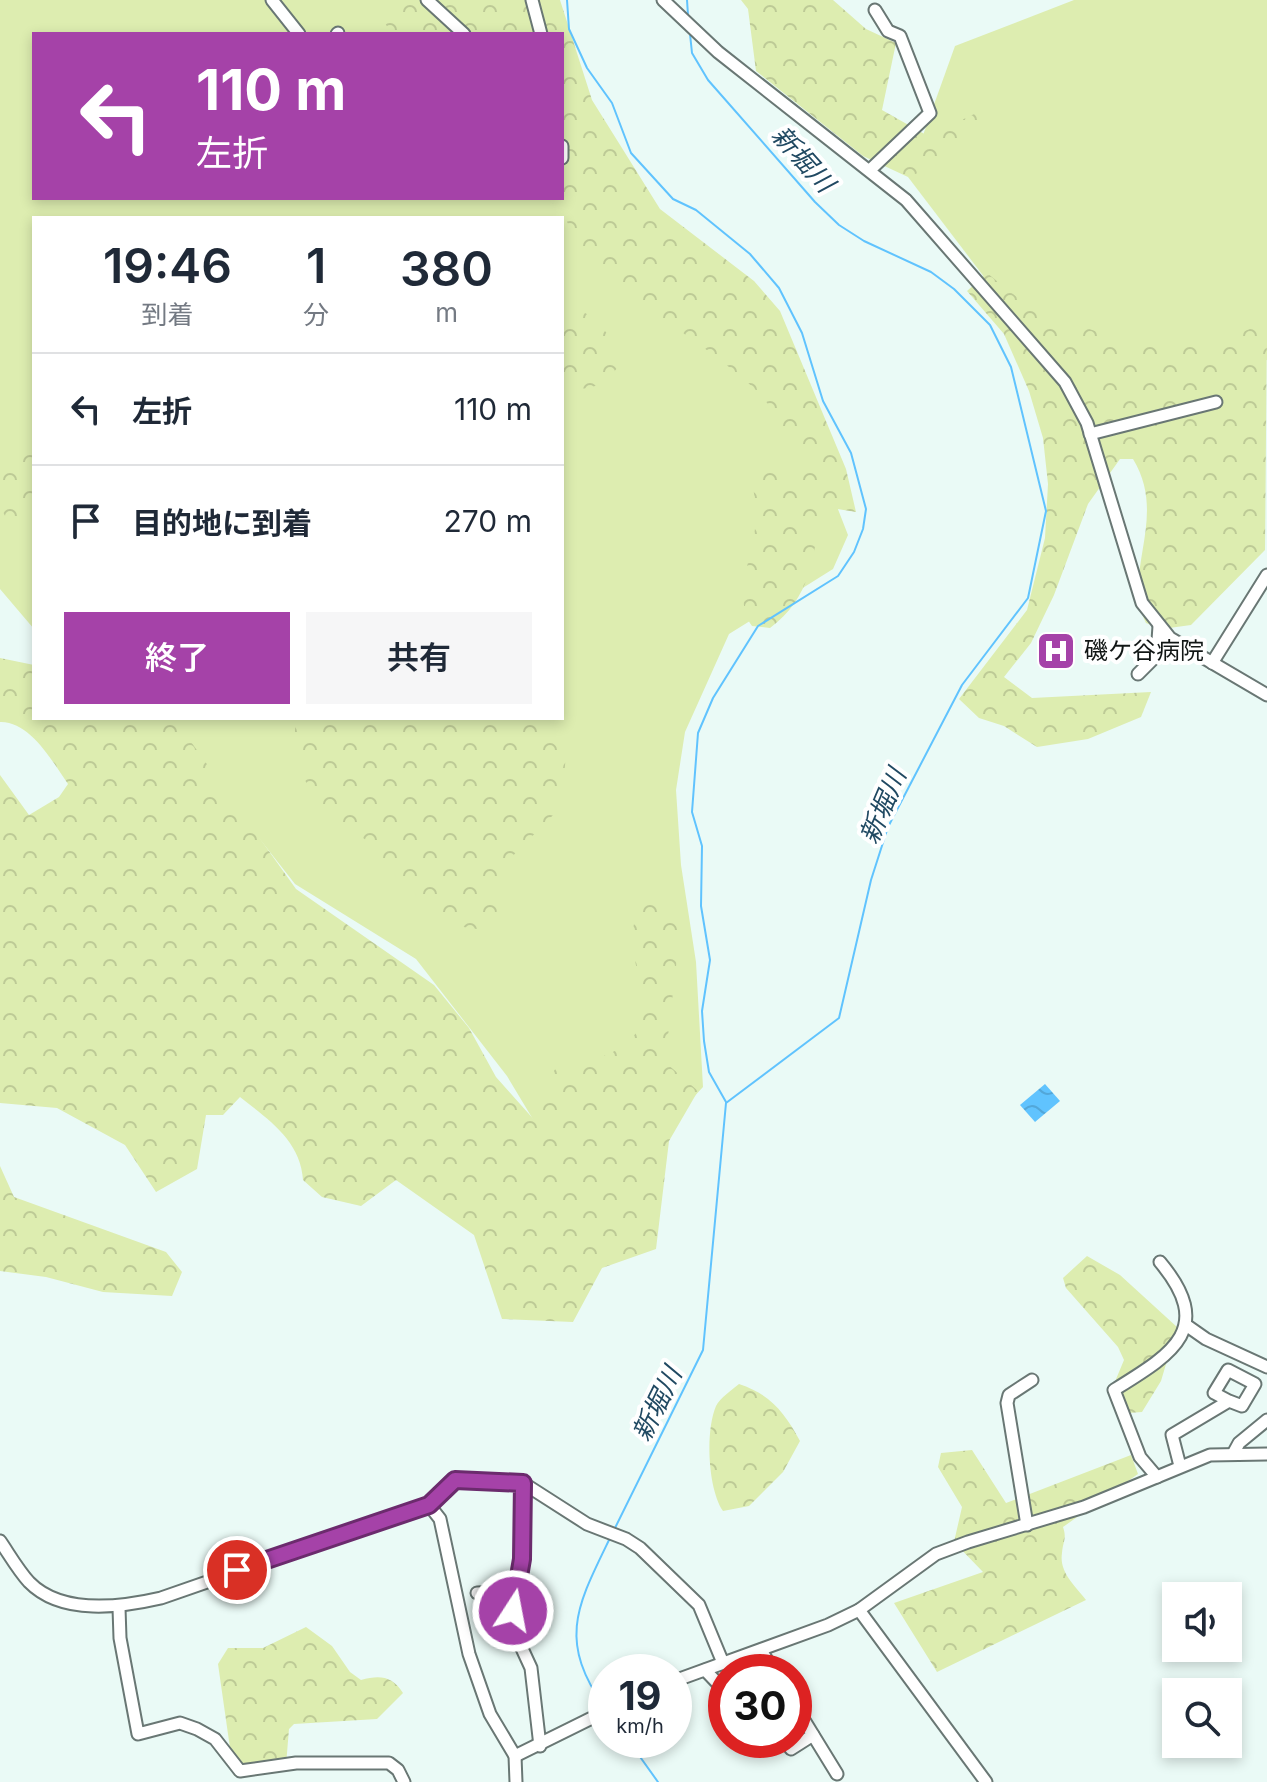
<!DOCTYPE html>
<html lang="ja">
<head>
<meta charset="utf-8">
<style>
	body { margin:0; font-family:Inter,"Noto Sans JP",sans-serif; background:#f6f6f7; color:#1f2937; height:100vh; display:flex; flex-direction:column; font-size:30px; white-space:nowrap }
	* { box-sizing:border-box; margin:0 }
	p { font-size:26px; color:#747a83 }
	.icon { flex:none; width:44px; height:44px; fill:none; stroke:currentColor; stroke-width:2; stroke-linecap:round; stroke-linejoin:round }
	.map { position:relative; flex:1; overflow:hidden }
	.details { position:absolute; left:32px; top:216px; width:532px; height:504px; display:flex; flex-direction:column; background:#fff; border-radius:0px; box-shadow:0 4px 12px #0003 }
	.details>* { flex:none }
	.hud { position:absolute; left:32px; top:32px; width:532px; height:168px; border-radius:0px; box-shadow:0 4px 12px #0003; background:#a542a8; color:#fff; overflow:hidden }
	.controls { position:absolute; left:1162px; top:1582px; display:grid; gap:16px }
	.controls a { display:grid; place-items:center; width:80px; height:80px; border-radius:0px; background:#fff; box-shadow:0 4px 12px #0003; font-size:40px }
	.speed { position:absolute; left:588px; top:1654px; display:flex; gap:16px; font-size:40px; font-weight:700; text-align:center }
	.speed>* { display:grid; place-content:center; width:104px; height:104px; border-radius:50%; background:#fff; box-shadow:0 4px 12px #0003; line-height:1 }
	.speed small { font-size:20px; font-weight:400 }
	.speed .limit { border:12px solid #d22; background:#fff; color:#111 }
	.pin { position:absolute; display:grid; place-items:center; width:68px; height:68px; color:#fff; margin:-34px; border:4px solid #fff; border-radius:50%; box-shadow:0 2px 8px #0007 }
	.me { position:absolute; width:88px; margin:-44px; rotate:11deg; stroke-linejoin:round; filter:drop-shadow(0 0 6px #0008) }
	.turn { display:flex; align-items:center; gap:28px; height:168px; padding:0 32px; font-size:36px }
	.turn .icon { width:104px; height:104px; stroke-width:2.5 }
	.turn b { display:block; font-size:56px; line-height:68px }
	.eta { display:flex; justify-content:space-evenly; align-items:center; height:136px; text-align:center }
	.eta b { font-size:48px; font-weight:600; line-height:56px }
	.primary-button { display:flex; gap:16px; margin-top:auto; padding:16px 32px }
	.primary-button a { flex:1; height:92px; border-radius:0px; background:#a542a8; color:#fff; font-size:32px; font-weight:600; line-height:92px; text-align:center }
	.primary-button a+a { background:#f6f6f7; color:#1f2937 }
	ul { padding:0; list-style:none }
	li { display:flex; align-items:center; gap:24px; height:112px; padding:0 32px; border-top:2px solid #e0e1e3 }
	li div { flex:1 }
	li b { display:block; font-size:30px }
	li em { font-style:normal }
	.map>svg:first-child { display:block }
</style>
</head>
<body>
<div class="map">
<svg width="1267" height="1782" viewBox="0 0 1267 1782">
	<defs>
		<pattern id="forest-crowns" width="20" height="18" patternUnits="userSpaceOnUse" patternTransform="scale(2)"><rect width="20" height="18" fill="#ddedb0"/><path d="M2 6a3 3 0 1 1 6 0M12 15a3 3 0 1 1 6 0" fill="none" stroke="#bdca96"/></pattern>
		<pattern id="water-waves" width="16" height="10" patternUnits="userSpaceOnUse" patternTransform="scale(2)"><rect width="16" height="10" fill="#60c3fe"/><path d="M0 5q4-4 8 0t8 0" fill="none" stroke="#52a7d9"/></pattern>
	</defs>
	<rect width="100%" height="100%" fill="#eafaf6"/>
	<g fill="#ddedb0">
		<path d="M0,0H400L438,34H34V198H562L813,445L848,535L833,569L729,634L685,732L676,790L681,865L696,962L703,1087L663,1130L540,1131L507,1076L416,959L295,884L183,741L109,718H562V218H34V629L0,589Z"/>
		<path d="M1074,0H1267V360L1055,370L908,177L955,46Z"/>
	</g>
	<g fill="url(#forest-crowns)">
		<path d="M373,0H560L592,100L660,209L754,281L780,311L846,469L856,512L819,506C816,554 811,598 770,628L752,626C730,596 757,548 756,514C756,499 752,484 750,469L803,464C789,441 776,410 757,391C692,329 596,291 558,204L519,198H562V34H391Z"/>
		<path d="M741,0H833L866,29L896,43L882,110L928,136L991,106L961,155L908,177L863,156L756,71L748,9Z"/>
		<path d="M987,273L1033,310L1110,336L1225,339L1267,322L1265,550L1191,625L1162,629L1146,623C1121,572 1169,518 1133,459H1120L1088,504L1054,595L1031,643L1004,677L1032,698L1151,692L1141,717L1088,739L1037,747L1004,726L979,718L959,699L1027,610L1045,538L1048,484L1043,438L1029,391L1004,334L967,291Z"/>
		<path d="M562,305C593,309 610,334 623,361C603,386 595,391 562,388Z"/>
		<path d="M34,451V519L8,521L0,507V467Z"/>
		<path d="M0,658L34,665V718H174L296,889L434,985L469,1028L496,1077L537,1123L544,1122L538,1094L556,1068C717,1043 595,958 646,901H659L680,932L665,1062L698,1091L669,1141L656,1249L602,1268L573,1322L502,1319L474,1235L396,1180L361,1206L322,1197L303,1180C301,1141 268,1119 240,1097L223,1115H206L197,1169L156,1192L125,1145L57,1108L0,1103V775L29,815L59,797L68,784C53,762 30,721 0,722Z"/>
		<path d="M296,718H542L540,731L566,755L561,807L497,872L499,903L495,918L477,929L443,924L405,890L372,844L345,826L319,825L294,743Z"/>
		<path d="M0,1166L14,1197L166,1252L182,1272L172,1296L103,1292L46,1277L0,1271Z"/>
		<path d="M1087,1256L1120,1275L1177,1327L1161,1381L1142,1412L1129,1413L1114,1384L1124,1360L1118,1347L1066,1288L1063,1278Z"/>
		<path d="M739,1384C770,1394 785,1413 800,1441L783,1472L749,1506L723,1511C708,1489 705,1432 716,1406C720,1398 732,1390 739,1384Z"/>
		<path d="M972,1450L1006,1503L1131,1455L1138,1474L1063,1527C1067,1539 1063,1541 1062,1553C1059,1572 1074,1585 1086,1600L937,1672L894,1603L983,1572L954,1542L962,1507L938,1467L941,1453Z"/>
		<path d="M306,1627L332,1646L350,1672L361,1680C380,1675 392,1676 403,1693L377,1719L294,1724L289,1729L286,1765L234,1776L218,1664L228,1648H263Z"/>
	</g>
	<path fill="url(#water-waves)" d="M1045,1084L1060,1101L1035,1122L1020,1105Z"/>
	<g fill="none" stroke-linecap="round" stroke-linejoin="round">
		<g stroke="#60c3fe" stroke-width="2">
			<path d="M567,0L569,29L587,68L612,103L631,153L673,199L696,210L750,254L779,288L802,333L823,401L851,453L866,509L863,529L854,552L838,576L758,626L713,698L698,733L692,812L702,846L701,906L710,960L702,1011L704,1041L709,1072L726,1102"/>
			<path d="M687,0L688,15"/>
			<path d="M615,1528L703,1350L726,1103L839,1018L871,880L888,827L962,685L1028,598L1046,511L1011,367L990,325L954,289L931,272L864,241L839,225L815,202L708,80L692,53L690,34"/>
			<path d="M605,1708C557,1640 577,1606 610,1538"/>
			<path d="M628,1740L658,1782"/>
		</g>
		<defs>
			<g id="minor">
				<path d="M272,0L299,34"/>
				<path d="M427,0L464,34"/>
				<path d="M532,0L541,34"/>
				<path d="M663,0L718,52L906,200L1065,382L1087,423L1142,603L1170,638L1267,695"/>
				<path d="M337,34L338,33"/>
				<path d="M562,146V158"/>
				<path d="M871,169L930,113L900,36L888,31L875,10"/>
				<path d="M1090,434L1216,402"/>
				<path d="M1212,663L1267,575"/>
				<path d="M1138,674L1157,655L1159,626"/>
				<path d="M1186,1325L1206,1339L1267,1367"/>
				<path d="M1233,1454L1239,1443L1267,1420"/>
				<path d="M1180,1466L1172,1435L1229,1401L1242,1406L1255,1384L1228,1370L1214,1393L1229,1401"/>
				<path d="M1157,1477L1140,1457L1114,1390C1172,1354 1216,1329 1160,1262"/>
				<path d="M523,1483L522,1559L513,1629L531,1668L540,1746"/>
				<path d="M429,1505L440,1519L469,1654L490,1714L515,1756L516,1782"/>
				<path d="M1027,1525L1007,1403L1009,1395L1032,1380"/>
				<path d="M0,1541C9,1554 18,1570 29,1582C62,1616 122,1607 161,1598L429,1505L455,1480L523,1483L587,1524L626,1539L640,1548L699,1605L723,1663"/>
				<path d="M477,1593L501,1592L515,1598"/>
				<path d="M119,1608L120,1638L138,1734L180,1723L197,1729L215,1739L240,1771L296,1763H389L398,1770L404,1782"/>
				<path d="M859,1610L986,1782"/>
				<path d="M761,1650L774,1672"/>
				<path d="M705,1670L726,1692"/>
				<path d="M674,1681L828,1625L859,1610L936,1554L968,1542L1084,1507L1210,1455L1267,1454"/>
				<path d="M794,1704L837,1774"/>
				<path d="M785,1740L791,1749L813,1735"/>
				<path d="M515,1756L606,1711"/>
			</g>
		</defs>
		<use href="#minor" stroke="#697774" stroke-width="15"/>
		<use href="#minor" stroke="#fff" stroke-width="11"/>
	</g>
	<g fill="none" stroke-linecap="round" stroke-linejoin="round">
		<defs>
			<path id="route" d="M237,1570L429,1505L455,1480L523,1483L522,1559L513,1611"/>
		</defs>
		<use href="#route" stroke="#6b2b6d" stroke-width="20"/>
		<use href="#route" stroke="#a542a8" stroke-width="14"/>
	</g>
	<defs>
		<symbol id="hospital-square" viewBox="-11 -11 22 22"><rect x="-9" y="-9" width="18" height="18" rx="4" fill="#a542a8" stroke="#fff"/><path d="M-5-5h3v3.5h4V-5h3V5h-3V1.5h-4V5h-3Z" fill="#fff"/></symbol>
	</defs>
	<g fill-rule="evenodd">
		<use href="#hospital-square" x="1034" y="629" width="44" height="44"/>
	</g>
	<g text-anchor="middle" stroke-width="8" stroke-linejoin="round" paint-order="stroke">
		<g font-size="24" fill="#111615" stroke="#fff" text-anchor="start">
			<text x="1084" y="659">磯ケ谷病院</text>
		</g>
		<g font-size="26" font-style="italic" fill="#204962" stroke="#fff">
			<text transform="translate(803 159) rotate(48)" y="9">新堀川</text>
			<text transform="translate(883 806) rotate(-67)" y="9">新堀川</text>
			<text transform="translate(657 1404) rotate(-64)" y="9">新堀川</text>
		</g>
	</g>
</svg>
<div class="controls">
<a><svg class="icon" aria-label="sound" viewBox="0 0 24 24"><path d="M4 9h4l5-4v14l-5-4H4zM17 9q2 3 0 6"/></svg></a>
<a><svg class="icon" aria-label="search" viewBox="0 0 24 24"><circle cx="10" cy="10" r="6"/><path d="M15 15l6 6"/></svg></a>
</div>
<div class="speed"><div>19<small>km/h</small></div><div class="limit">30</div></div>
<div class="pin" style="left:237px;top:1570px;background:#d93025"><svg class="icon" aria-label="arrive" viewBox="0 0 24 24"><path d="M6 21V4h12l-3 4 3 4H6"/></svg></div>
<svg class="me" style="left:513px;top:1611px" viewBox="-20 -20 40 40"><circle r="17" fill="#a542a8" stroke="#fff" stroke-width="3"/><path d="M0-11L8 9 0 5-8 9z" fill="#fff"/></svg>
<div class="hud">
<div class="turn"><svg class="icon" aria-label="left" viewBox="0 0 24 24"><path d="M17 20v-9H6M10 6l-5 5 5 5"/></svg><div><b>110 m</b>左折</div></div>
</div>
<section class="details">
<div class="eta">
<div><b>19:46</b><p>到着</p></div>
<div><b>1</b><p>分</p></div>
<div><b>380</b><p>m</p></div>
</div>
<ul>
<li><svg class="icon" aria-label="left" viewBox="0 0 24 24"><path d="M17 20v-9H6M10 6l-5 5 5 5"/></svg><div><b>左折</b></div><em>110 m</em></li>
<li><svg class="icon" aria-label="arrive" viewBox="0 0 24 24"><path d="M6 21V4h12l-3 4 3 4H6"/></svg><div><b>目的地に到着</b></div><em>270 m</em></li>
</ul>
<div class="primary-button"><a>終了</a><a>共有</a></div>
</section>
</div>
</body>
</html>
